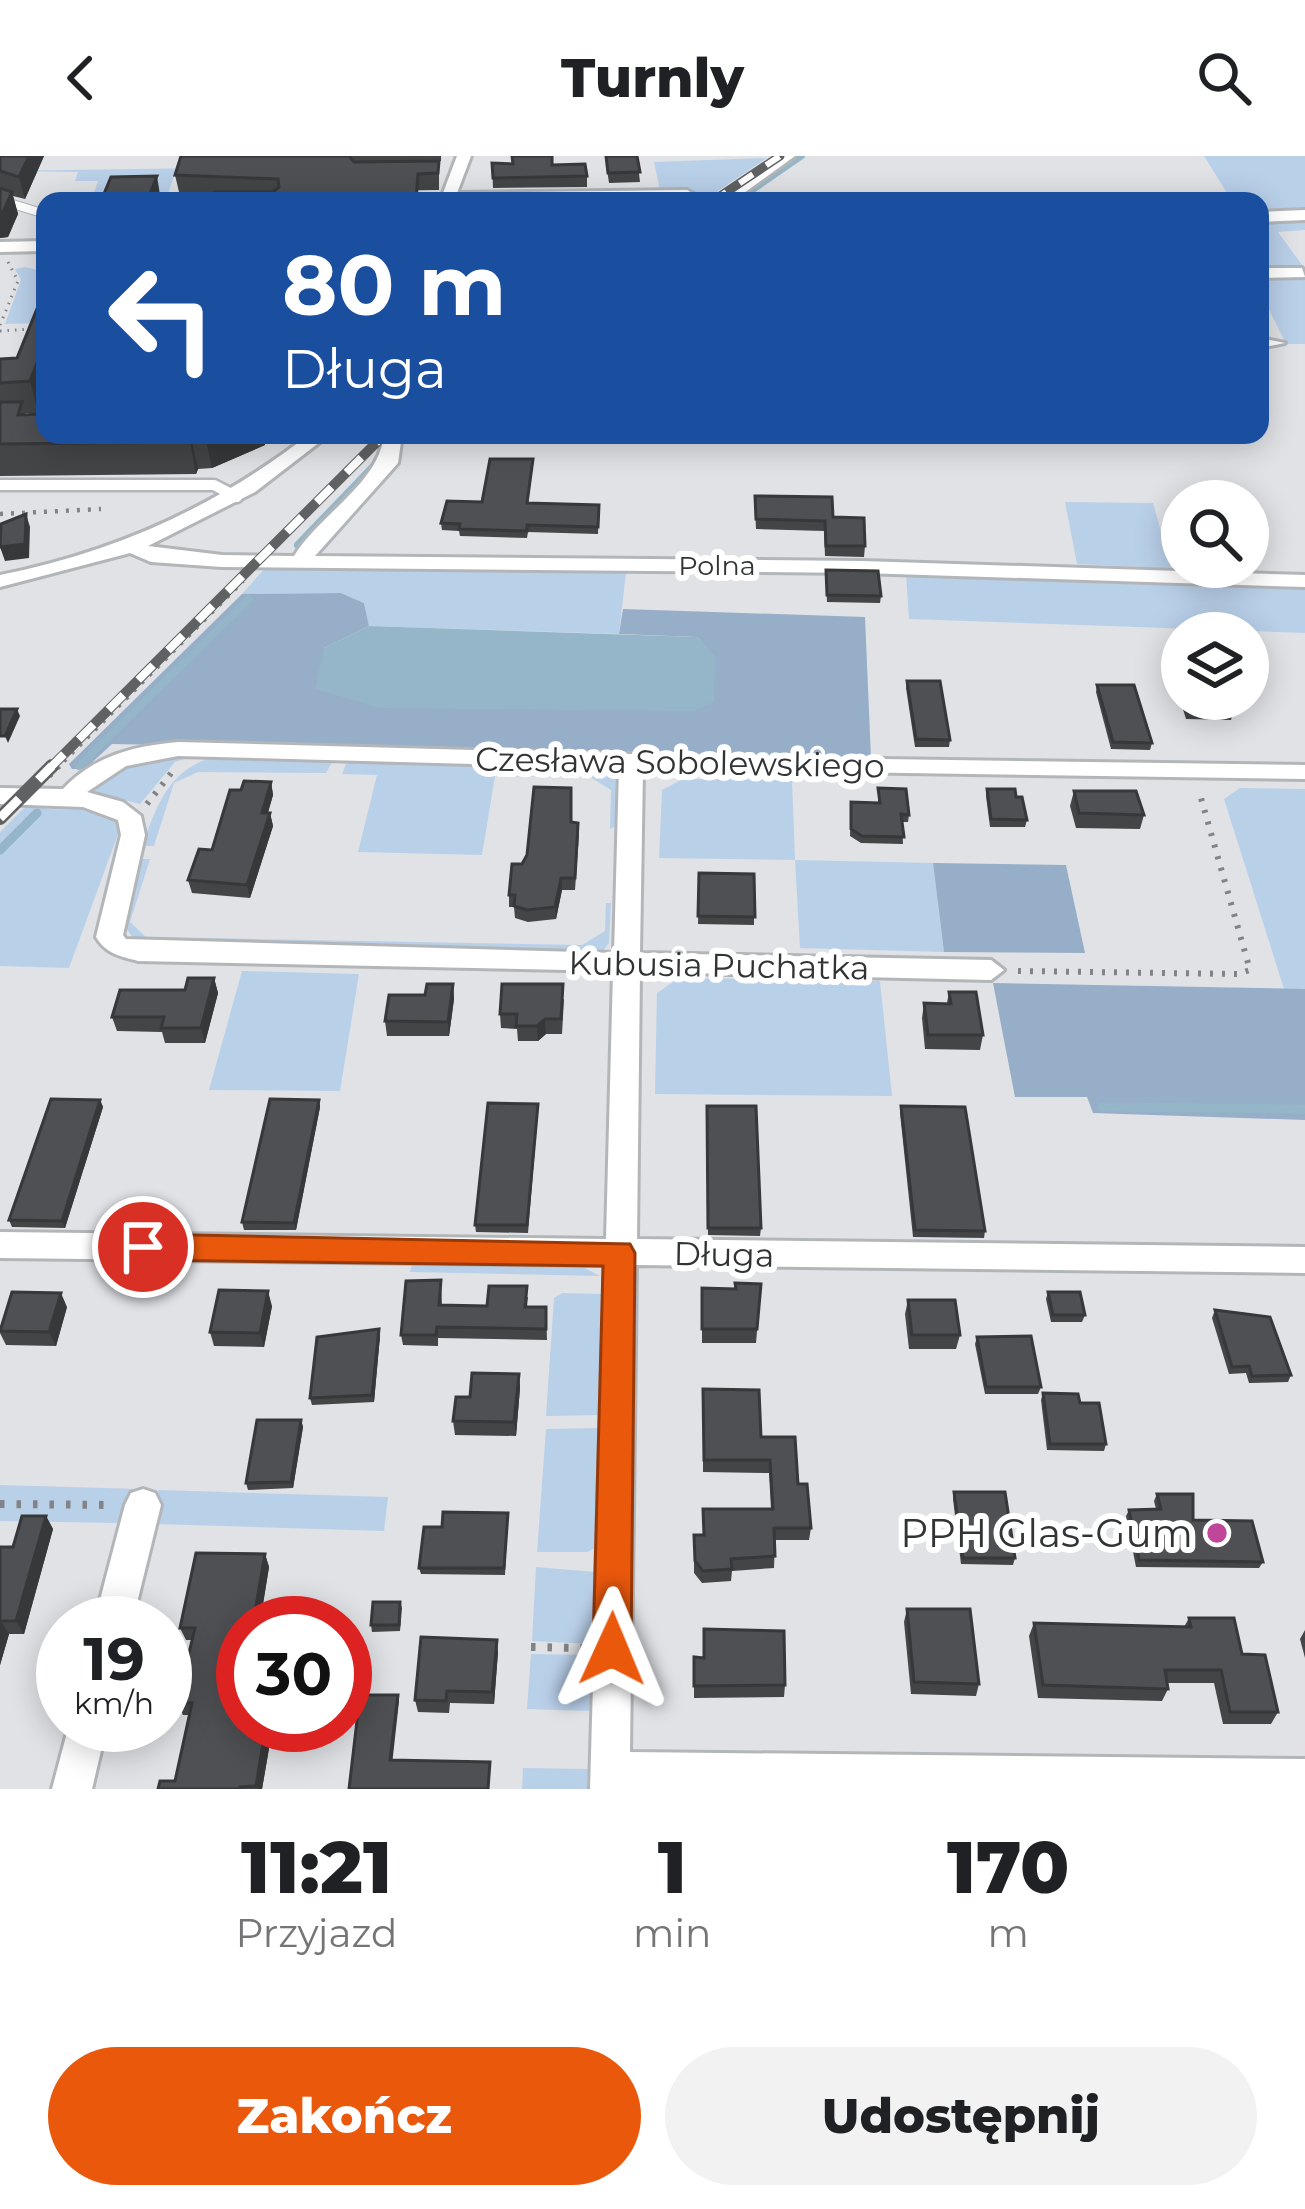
<!DOCTYPE html>
<html lang="pl">
<head>
<meta charset="utf-8">
<style>
	body { margin:0; font-family:Montserrat,sans-serif; background:#f2f2f2; color:#202124; height:100vh; display:flex; flex-direction:column; font-size:45px; white-space:nowrap }
	* { box-sizing:border-box; margin:0 }
	p { font-size:39px; color:#757577 }
	.icon { flex:none; width:66px; height:66px; fill:none; stroke:currentColor; stroke-width:2; stroke-linecap:round; stroke-linejoin:round }
	.map { position:relative; height:1633px; overflow:hidden }
	.drawer { display:flex; flex-direction:column; background:#fff; flex:1 }
	.drawer>* { flex:none }
	.guide { position:absolute; left:36px; top:36px; width:1233px; height:252px; border-radius:24px; box-shadow:0 6px 30px #0003; background:#1a4fa0; color:#fff; overflow:hidden }
	.buttons { position:absolute; left:1161px; top:324px; display:grid; gap:24px }
	.buttons a { display:grid; place-items:center; width:108px; height:108px; border-radius:50%; background:#fff; box-shadow:0 6px 30px #0003; font-size:60px }
	.speed { position:absolute; left:36px; top:1440px; display:flex; gap:24px; font-size:60px; font-weight:700; text-align:center }
	.speed>* { display:grid; place-content:center; width:156px; height:156px; border-radius:50%; background:#fff; box-shadow:0 6px 30px #0003; line-height:1 }
	.speed small { font-size:30px; font-weight:400 }
	.speed .limit { border:18px solid #d22; background:#fff; color:#111 }
	.pin { position:absolute; display:grid; place-items:center; width:102px; height:102px; color:#fff; margin:-51px; border:6px solid #fff; border-radius:50%; box-shadow:0 3px 12px #0007 }
	.me { position:absolute; width:132px; margin:-66px; rotate:1deg; stroke-linejoin:round; filter:drop-shadow(0 0 9px #0008) }
	.turn { display:flex; align-items:center; gap:42px; height:252px; padding:0 48px; font-size:54px }
	.turn .icon { width:156px; height:156px; stroke-width:2.5 }
	.turn b { display:block; font-size:84px; line-height:102px }
	.eta { display:flex; justify-content:space-evenly; align-items:center; height:204px; text-align:center }
	.eta b { font-size:72px; font-weight:800; line-height:84px }
	.primary-button { display:flex; gap:24px; margin-top:auto; padding:24px 48px }
	.primary-button a { flex:1; height:138px; border-radius:72px; background:#ea580c; color:#fff; font-size:48px; font-weight:800; line-height:138px; text-align:center }
	.primary-button a+a { background:#f2f2f2; color:#202124 }
	header { display:flex; justify-content:space-between; align-items:center; height:156px; padding:0 48px; background:#fff; font-size:54px; font-weight:800 }
	.map>svg:first-child { display:block }
</style>
</head>
<body>
<header><svg class="icon" aria-label="back" viewBox="0 0 24 24"><path d="M15 5l-7 7 7 7"/></svg>Turnly<svg class="icon" aria-label="search" viewBox="0 0 24 24"><circle cx="10" cy="10" r="6"/><path d="M15 15l6 6"/></svg></header>
<div class="map">
<svg width="1305" height="1633" viewBox="0 0 1305 1633">
	<rect width="100%" height="100%" fill="#e0e2e6"/>
	<g fill="#b9d0e9">
		<path d="M1204,0H1305V53L1260,55V45H1232Z"/>
		<path d="M767,2L715,37L660,34L654,6Z"/>
		<path d="M332,10L260,19L174,20L168,38L155,34L159,20L117,21L109,40H93L98,25H75L78,16L0,15Z"/>
		<path d="M1305,64V74L1278,76L1305,113L1260,114V66Z"/>
		<path d="M25,111L45,116V167L5,168L21,124L15,113Z"/>
		<path d="M1305,119V188H1286L1260,135V120Z"/>
		<path d="M1065,346L1153,347L1171,412L1077,408Z"/>
		<path d="M268,409L626,412V416L619,478L369,470L364,447L341,437L242,438Z"/>
		<path d="M906,418L1305,431V477L909,463Z"/>
		<path d="M220,599L328,601L332,606L326,617L198,616L174,627L154,690H142C158,646 170,611 220,599Z"/>
		<path d="M149,600H192L175,606L140,648L93,636L94,621Z"/>
		<path d="M357,603L598,611L615,619L621,668L610,673L611,634L590,621L495,620L482,699L358,696L377,619L342,618L346,608Z"/>
		<path d="M683,623L792,624L795,704L933,707L944,796L800,792L795,704L659,702L662,634Z"/>
		<path d="M1240,632L1305,633V833H1284L1224,643Z"/>
		<path d="M29,647L47,653L109,655L121,670L69,812L0,810V676Z"/>
		<path d="M138,703H150L130,766L146,781L582,789L605,775L606,747H611L609,787L599,800L141,788C109,766 129,735 138,703Z"/>
		<path d="M242,815L359,818L340,935L209,934Z"/>
		<path d="M679,822L880,825L892,940L655,938L657,837Z"/>
		<path d="M412,1109L581,1110L600,1120L410,1116Z"/>
		<path d="M562,1137L604,1138L600,1259L546,1260L554,1142Z"/>
		<path d="M600,1272L597,1391L587,1396H537L546,1273Z"/>
		<path d="M0,1329L139,1333L117,1367L0,1365Z"/>
		<path d="M158,1334L388,1341L384,1375L157,1368Z"/>
		<path d="M536,1411L595,1416L591,1488L532,1485Z"/>
		<path d="M531,1498L592,1499L590,1555L527,1553Z"/>
		<path d="M523,1612L588,1613L587,1633H522Z"/>
	</g>
	<g fill="#96aec7">
		<path d="M341,437L364,447L369,470L324,492L715,501L697,481L619,478L623,453L865,461L871,602L112,588L85,613H72L69,608L242,438Z"/>
		<path d="M933,707L1066,709L1085,797L944,796Z"/>
		<path d="M993,827L1305,833V964L1093,957L1087,941H1015Z"/>
	</g>
	<path fill="#94b6c8" d="M369,470L697,481L715,500L714,546L693,555L380,552L315,533L324,492Z"/>
	<g fill="none" stroke-linecap="round" stroke-linejoin="round">
		<path stroke="#94b6c8" stroke-width="6" d="M737,45L802,0"/>
		<g stroke="#94b6c8" stroke-width="8">
			<path d="M298,389L378,306"/>
			<path d="M79,610L249,443"/>
		</g>
		<g stroke="#94b6c8" stroke-width="9">
			<path d="M0,694L37,657"/>
			<path d="M1102,951L1305,953"/>
		</g>
		<defs>
			<g id="lane-far1">
				<path d="M0,44L45,58"/>
				<path d="M187,45L230,43"/>
			</g>
			<path id="lane" d="M0,329H214L237,341"/>
			<g id="street">
				<path d="M457,0H471L457,37L687,34L694,38L687,42L440,45Z"/>
				<path d="M779,0H795L733,45H716Z"/>
				<path d="M1305,54V64L1260,66V56Z"/>
				<path d="M45,85V95L0,96V86Z"/>
				<path d="M1260,112H1302L1305,121L1260,122Z"/>
				<path d="M1260,182L1285,187L1260,192Z"/>
				<path d="M308,279H329L255,336L148,390L222,399L294,400C319,359 379,327 384,279H402L398,307L315,400L862,405L1305,419V431L862,417L222,411L151,406L130,397L0,431V419C115,396 216,351 308,279Z"/>
				<path d="M178,586L739,601L1305,609V623L643,613L640,797L991,804L1004,814L991,824L640,816L637,1083L1305,1091V1117L636,1109L630,1596L1305,1603V1633H590L605,1109L0,1102V1076L606,1083L613,815L138,805C120,800 106,798 96,781L121,679L118,664L83,651L0,648V632L63,633C94,600 133,590 178,586ZM178,600L619,612L614,797L126,783L123,779L145,679L141,660L123,646L87,636L126,610Z"/>
				<path d="M143,1333L155,1337L161,1349L132,1467H94L125,1349L131,1337Z"/>
				<path d="M69,1569H107L92,1633H52Z"/>
			</g>
		</defs>
		<use href="#lane-far1" stroke="#b3b6b9" stroke-width="10"/>
		<use href="#lane" stroke="#b3b6b9" stroke-width="15"/>
		<use href="#street" stroke="#b3b6b9" stroke-width="6"/>
		<g stroke="#828385" stroke-width="3" stroke-dasharray="1.5 6" stroke-linecap="butt">
			<path d="M0,169L18,125L8,106"/>
			<path d="M0,175L45,172"/>
		</g>
		<g stroke="#828385" stroke-width="4.5" stroke-dasharray="3 8" stroke-linecap="butt">
			<path d="M0,358L101,353"/>
			<path d="M56,613L243,425"/>
		</g>
		<g stroke="#828385" stroke-width="6" stroke-dasharray="3 9" stroke-linecap="butt">
			<path d="M49,620L59,610"/>
			<path d="M147,648L172,616"/>
			<path d="M1018,815L1238,818L1250,814L1199,635"/>
		</g>
		<g stroke="#828385" stroke-width="8" stroke-dasharray="4.5 12" stroke-linecap="butt">
			<path d="M0,1348L115,1349"/>
			<path d="M531,1491L582,1492"/>
		</g>
		<use href="#lane-far1" stroke="#fff" stroke-width="8"/>
		<use href="#lane" stroke="#fff" stroke-width="10"/>
		<use href="#street" fill="#fff" fill-rule="evenodd"/>
		<defs>
			<path id="rail-far2" d="M713,45L780,0"/>
			<path id="rail-far1" d="M49,613L384,279"/>
			<path id="rail" d="M0,662L52,610"/>
		</defs>
		<use href="#rail-far2" stroke="#606163" stroke-width="9"/>
		<use href="#rail-far1" stroke="#606163" stroke-width="10"/>
		<use href="#rail" stroke="#606163" stroke-width="14"/>
		<use href="#rail-far2" stroke="#fff" stroke-width="6" stroke-dasharray="16" stroke-linecap="butt"/>
		<use href="#rail-far1" stroke="#fff" stroke-width="8" stroke-dasharray="21" stroke-linecap="butt"/>
		<use href="#rail" stroke="#fff" stroke-width="9" stroke-dasharray="27" stroke-linecap="butt"/>
	</g>
	<g fill="#434547">
		<path d="M0,0H44L25,43L13,40L18,58L8,81L0,82Z"/>
		<path d="M181,0H441V5H439V34L215,37L179,36L175,19Z"/>
		<path d="M605,0H637L640,26L609,27Z"/>
		<path d="M492,7L552,9L587,20V31L493,32Z"/>
		<path d="M45,133V238L38,257H25L45,279H264L265,289L212,312L198,313L196,318L0,320V203L17,202Z"/>
		<path d="M533,303L528,347L599,349L598,378L528,376L527,382L460,380L459,375L442,374L441,367L482,346Z"/>
		<path d="M755,350L833,361L865,390L864,401L825,400L824,375L756,373Z"/>
		<path d="M826,421L881,440L880,447L827,446Z"/>
		<path d="M907,525L950,584L949,591H915L906,532Z"/>
		<path d="M1097,529L1152,587L1150,594L1111,593L1096,536Z"/>
		<path d="M1180,530H1182V543H1228L1233,557L1231,564L1186,563L1178,537Z"/>
		<path d="M271,626L273,639L268,657H270L273,670L250,742L192,737L188,724L212,694L241,634Z"/>
		<path d="M878,632L909,659L908,666H902L903,688L861,687L850,680L851,646L878,647Z"/>
		<path d="M987,633L1016,641L1027,664L1025,671H990L986,640Z"/>
		<path d="M1074,635L1144,659L1140,673L1076,672L1070,650Z"/>
		<path d="M571,666L579,679L575,734H562L556,763L528,766L515,762L514,751H509V739L522,708Z"/>
		<path d="M699,717L754,718V769L698,768Z"/>
		<path d="M214,822L218,837L205,887H165L162,876L117,875L112,861Z"/>
		<path d="M453,828L454,843L449,880H387L385,865L425,839Z"/>
		<path d="M949,836L983,879L980,894L925,893L922,862L924,847H947Z"/>
		<path d="M564,843L562,878H546L538,885H518L517,873L501,872L500,858Z"/>
		<path d="M100,944L103,951L65,1072L12,1071L9,1064Z"/>
		<path d="M319,944L320,951L296,1074H244L242,1066Z"/>
		<path d="M707,950L761,1072L760,1080L708,1079Z"/>
		<path d="M901,950L985,1075L984,1082L913,1081L900,957Z"/>
		<path d="M538,955L528,1077L476,1076L475,1069Z"/>
		<path d="M441,1124L442,1149L487,1150L528,1141L527,1151H546L547,1184L438,1182V1190L403,1189L401,1179Z"/>
		<path d="M761,1128L756,1187H702V1132L735,1133Z"/>
		<path d="M1048,1136L1085,1159L1082,1166H1051L1046,1143Z"/>
		<path d="M908,1144L960,1179L956,1193H909L905,1158Z"/>
		<path d="M272,1150L264,1191L214,1190L210,1176Z"/>
		<path d="M67,1151L56,1190L6,1189L0,1177V1172Z"/>
		<path d="M1215,1154L1291,1219L1288,1226L1249,1227L1246,1217L1229,1218L1212,1162Z"/>
		<path d="M380,1180L374,1246L312,1249L310,1242Z"/>
		<path d="M977,1181L1041,1231L1038,1238H985L975,1188Z"/>
		<path d="M519,1218L520,1232L516,1280L455,1279L453,1265L470,1241Z"/>
		<path d="M703,1233L761,1281L798,1328L811,1372L809,1384H775L774,1412L732,1415L731,1425L702,1427L694,1417V1379H703V1353H771L769,1317L703,1316Z"/>
		<path d="M1043,1237L1080,1247L1106,1288L1104,1295L1047,1294L1041,1244Z"/>
		<path d="M301,1264L303,1271L293,1332L248,1334L246,1327Z"/>
		<path d="M954,1336L1015,1402L1013,1409L961,1408L953,1343Z"/>
		<path d="M1157,1338L1193,1364L1263,1406L1259,1412L1136,1411L1126,1360L1129,1354L1156,1353L1154,1345Z"/>
		<path d="M508,1357L505,1419L421,1418L419,1412L442,1371Z"/>
		<path d="M46,1360L53,1373L24,1478H9L0,1509V1391H13Z"/>
		<path d="M265,1398L269,1411L243,1569H273L262,1633H158L175,1625L190,1559H183L177,1547L192,1484H186L180,1472Z"/>
		<path d="M400,1446L402,1452L400,1475L372,1476L371,1469Z"/>
		<path d="M907,1453L979,1528L976,1540L911,1538L904,1466Z"/>
		<path d="M1189,1462L1242,1498L1278,1556L1271,1568H1223L1214,1527H1167L1168,1533L1162,1545L1038,1542L1029,1480L1034,1467L1184,1471Z"/>
		<path d="M1305,1474V1502L1300,1483Z"/>
		<path d="M498,1496L494,1548L450,1547L449,1557L418,1556L415,1544Z"/>
		<path d="M694,1501L785,1529L784,1541L694,1542Z"/>
	</g>
	<g fill="#37383a">
		<path d="M29,0H44L25,43L19,21Z"/>
		<path d="M157,20L161,45H147Z"/>
		<path d="M12,36L18,58L8,81L0,82V59Z"/>
		<path d="M37,207L45,238L38,257L30,225Z"/>
		<path d="M209,279H264L265,289L212,312L205,280Z"/>
		<path d="M191,281L198,313L196,318L190,286Z"/>
		<path d="M26,358L30,371L29,402L5,405L0,391Z"/>
		<path d="M17,553L20,560L8,587L5,580Z"/>
		<path d="M271,626L273,639L264,669L262,657Z"/>
		<path d="M270,657L273,670L250,742L247,729Z"/>
		<path d="M561,722L562,734L556,763L555,751Z"/>
		<path d="M214,822L218,837L205,887L201,872Z"/>
		<path d="M453,828L454,843L449,880L448,866Z"/>
		<path d="M545,863L546,878L538,885L537,870Z"/>
		<path d="M100,944L103,951L65,1072L62,1065Z"/>
		<path d="M319,944L320,951L296,1074L294,1067Z"/>
		<path d="M268,1135L272,1150L264,1191L260,1177Z"/>
		<path d="M61,1137L67,1151L56,1190L49,1176Z"/>
		<path d="M379,1173L380,1180L374,1246L372,1239Z"/>
		<path d="M519,1218L520,1232L516,1280L514,1266Z"/>
		<path d="M301,1264L303,1271L293,1332L291,1326Z"/>
		<path d="M46,1360L53,1373L24,1478L16,1465Z"/>
		<path d="M265,1398L269,1411L260,1467H253Z"/>
		<path d="M1,1465L9,1478L0,1509V1470Z"/>
		<path d="M497,1484L498,1496L494,1548L492,1536Z"/>
		<path d="M398,1539L399,1545L392,1609L390,1604Z"/>
		<path d="M266,1569H273L262,1633H257Z"/>
	</g>
	<g fill="#4e5053" stroke="#37383a" stroke-width="3">
		<path d="M0,0H29L19,21L0,15Z"/>
		<path d="M181,0H349L354,6L439,5L438,17L418,18L416,45H213L215,36H273L279,31L278,23L175,19Z"/>
		<path d="M512,0H552V9L585,8L587,20L493,22L492,7L513,8Z"/>
		<path d="M606,0H637L640,16L608,17Z"/>
		<path d="M157,20L147,45H101L111,21Z"/>
		<path d="M0,32L12,36L2,58L0,59Z"/>
		<path d="M589,41L590,45H504Z"/>
		<path d="M45,133V206L37,207L30,225L0,227V203L17,202Z"/>
		<path d="M0,246H22L18,259L45,258V279H209L191,281L190,286L0,288Z"/>
		<path d="M490,303H533L527,347L599,349L598,371L527,369V375L459,373L460,368L441,367L447,345L482,346Z"/>
		<path d="M755,340L832,341L833,361L864,362L865,390H826L825,365L756,363Z"/>
		<path d="M26,358L25,388L0,391L1,368Z"/>
		<path d="M826,414L878,415L881,440L827,439Z"/>
		<path d="M907,525H940L950,584L916,583Z"/>
		<path d="M1097,529H1134L1152,587L1113,586Z"/>
		<path d="M1184,543H1228L1233,557L1188,556Z"/>
		<path d="M0,553H17L5,580H0Z"/>
		<path d="M244,625L271,626L262,657H270L247,729L188,724L199,693L212,694L230,634H241Z"/>
		<path d="M534,631L571,632V666L578,667L575,722H561L555,751L527,754L514,750L515,739H509L512,708H522L527,699Z"/>
		<path d="M878,632L906,633L909,659L901,658L904,681L862,680L851,673V646L880,647Z"/>
		<path d="M987,633H1015L1016,641H1022L1027,664L991,663Z"/>
		<path d="M1074,635H1136L1144,659L1079,657Z"/>
		<path d="M699,717L754,718L755,761L698,760Z"/>
		<path d="M188,822H214L201,872H161L164,861H112L120,834H185Z"/>
		<path d="M427,828H453L448,866L385,865L389,839H425Z"/>
		<path d="M502,828H563L561,863H545L537,870H516L517,858H500Z"/>
		<path d="M949,836H976L983,879H928L924,847L951,848Z"/>
		<path d="M51,943L100,944L62,1065L9,1064Z"/>
		<path d="M270,943L319,944L294,1067L242,1066Z"/>
		<path d="M488,947L538,948L527,1069H475Z"/>
		<path d="M707,950H756L761,1072H708Z"/>
		<path d="M901,950L965,951L985,1075L915,1074Z"/>
		<path d="M441,1124L439,1149L487,1150L489,1130H527L525,1151H546V1173L437,1171L436,1179H401L406,1125Z"/>
		<path d="M735,1127L761,1128L757,1173H702V1132L736,1133Z"/>
		<path d="M219,1134L268,1135L260,1177L210,1176Z"/>
		<path d="M12,1136L61,1137L49,1176L0,1175Z"/>
		<path d="M1048,1136H1080L1085,1159H1053Z"/>
		<path d="M908,1144H955L960,1179H912Z"/>
		<path d="M1215,1154L1270,1161L1291,1219L1252,1220L1249,1210L1232,1211Z"/>
		<path d="M379,1173L372,1239L310,1242L317,1181Z"/>
		<path d="M1031,1180L1041,1231H986L977,1181Z"/>
		<path d="M472,1217L519,1218L514,1266L453,1265L456,1241H470Z"/>
		<path d="M703,1233L759,1234L761,1281H795L798,1328H807L811,1372H774L775,1400L731,1403L732,1413L703,1415L695,1405L694,1379H704L703,1353H773L770,1304H704Z"/>
		<path d="M1043,1237L1078,1238L1080,1247H1099L1106,1288H1050Z"/>
		<path d="M257,1264H301L291,1326L246,1327Z"/>
		<path d="M954,1336H1005L1015,1402H963Z"/>
		<path d="M1157,1338H1193V1364L1252,1365L1263,1406L1139,1404L1129,1354L1161,1353Z"/>
		<path d="M443,1356L508,1357L504,1412H419L424,1371H442Z"/>
		<path d="M22,1360H46L16,1465H1L0,1470V1391H13Z"/>
		<path d="M196,1397L265,1398L253,1467H243V1569H266L256,1630L240,1631V1633H158L160,1625H175L192,1547H177L195,1472H180Z"/>
		<path d="M373,1446H400L399,1469H371Z"/>
		<path d="M907,1453H970L979,1528L914,1526Z"/>
		<path d="M1189,1462H1234L1242,1498L1265,1499L1278,1556H1230L1221,1514H1165L1168,1533L1043,1529L1034,1467L1191,1471Z"/>
		<path d="M704,1473L784,1475L785,1529L694,1530V1501L704,1502Z"/>
		<path d="M421,1481L497,1484L492,1536L447,1535L446,1545L415,1544Z"/>
		<path d="M360,1539H398L390,1604L490,1606L488,1633H349Z"/>
	</g>
	<path fill="#ea580c" stroke="#983908" stroke-width="3" d="M143,1078L630,1088L635,1097L631,1493L626,1507L612,1512L599,1507L593,1493L603,1110L143,1104L132,1100L127,1091L132,1082Z"/>
	<circle fill="#c0469a" stroke="#fff" stroke-width="4.5" cx="1217" cy="1377" r="12"/>
	<g text-anchor="middle" stroke-width="12" stroke-linejoin="round" paint-order="stroke">
		<g font-size="27" fill="#323334" stroke="#fff">
			<text x="717" y="419">Polna</text>
		</g>
		<g font-size="33" fill="#323334" stroke="#fff">
			<text transform="translate(680 606) rotate(1)" y="12">Czesława Sobolewskiego</text>
			<text transform="translate(719 809) rotate(1)" y="12">Kubusia Puchatka</text>
			<text transform="translate(724 1098) rotate(1)" y="12">Długa</text>
		</g>
		<g font-size="39" fill="#323334" stroke="#fff" text-anchor="end">
			<text x="1193" y="1391">PPH Glas-Gum</text>
		</g>
	</g>
</svg>
<div class="buttons">
<a><svg class="icon" aria-label="search" viewBox="0 0 24 24"><circle cx="10" cy="10" r="6"/><path d="M15 15l6 6"/></svg></a>
<a><svg class="icon" aria-label="layers" viewBox="0 0 24 24"><path d="M12 4l9 5-9 5-9-5zM3 14l9 5 9-5"/></svg></a>
</div>
<div class="speed"><div>19<small>km/h</small></div><div class="limit">30</div></div>
<div class="pin" style="left:143px;top:1091px;background:#d93025"><svg class="icon" aria-label="arrive" viewBox="0 0 24 24"><path d="M6 21V4h12l-3 4 3 4H6"/></svg></div>
<svg class="me" style="left:612px;top:1493px" viewBox="-20 -20 40 40"><path d="M0-17L14 15 0 8-14 15z" fill="#ea580c" stroke="#fff" stroke-width="4"/></svg>
<div class="guide">
<div class="turn"><svg class="icon" aria-label="left" viewBox="0 0 24 24"><path d="M17 20v-9H6M10 6l-5 5 5 5"/></svg><div><b>80 m</b>Długa</div></div>
</div>
</div>
<section class="drawer">
<div class="eta">
<div><b>11:21</b><p>Przyjazd</p></div>
<div><b>1</b><p>min</p></div>
<div><b>170</b><p>m</p></div>
</div>
<div class="primary-button"><a>Zakończ</a><a>Udostępnij</a></div>
</section>
</body>
</html>
